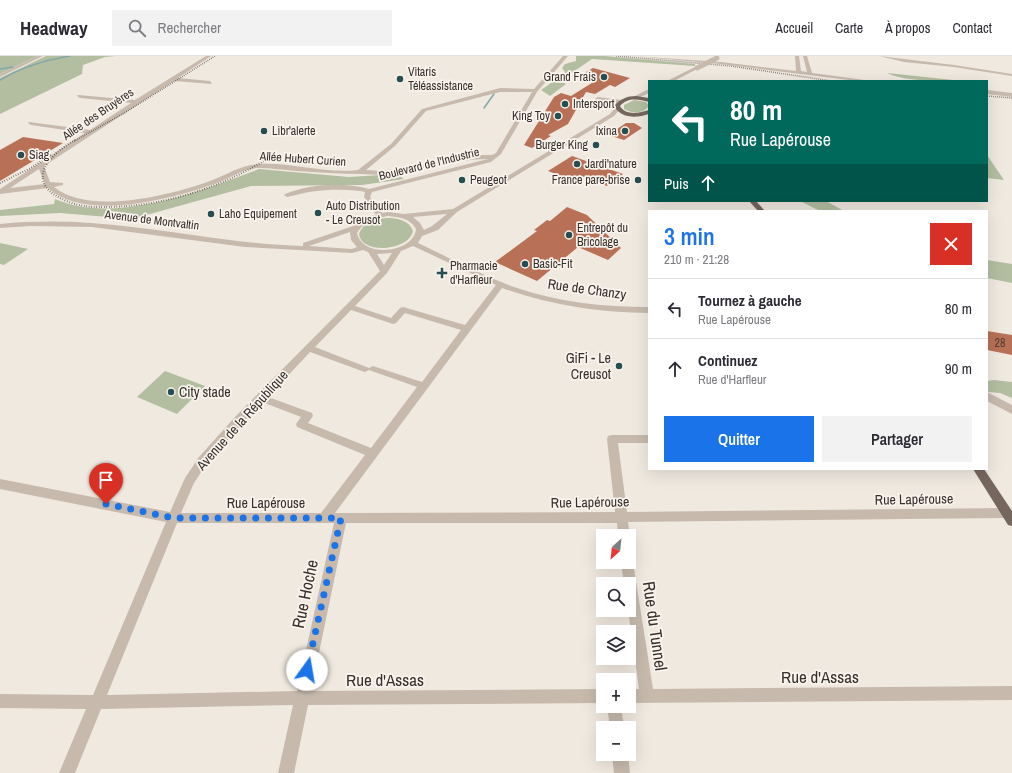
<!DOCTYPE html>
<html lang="fr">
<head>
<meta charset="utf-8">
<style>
	body { margin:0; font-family:"Archivo Narrow",sans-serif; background:#f2f2f3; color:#2b2b33; height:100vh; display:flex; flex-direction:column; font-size:15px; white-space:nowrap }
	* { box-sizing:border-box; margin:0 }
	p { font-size:13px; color:#7c7c81 }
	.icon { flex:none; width:22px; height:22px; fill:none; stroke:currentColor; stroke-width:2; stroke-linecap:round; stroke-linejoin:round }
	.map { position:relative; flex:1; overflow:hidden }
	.side { position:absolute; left:648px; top:154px; width:340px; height:260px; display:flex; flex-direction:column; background:#fff; border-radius:0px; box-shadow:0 4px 16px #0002 }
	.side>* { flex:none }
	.hud { position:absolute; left:648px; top:24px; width:340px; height:122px; border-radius:0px; box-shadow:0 4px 16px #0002; background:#00695c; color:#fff; overflow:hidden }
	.needle { width:26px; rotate:207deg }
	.buttons { position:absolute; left:596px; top:473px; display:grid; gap:8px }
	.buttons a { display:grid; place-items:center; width:40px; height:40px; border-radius:0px; background:#fff; box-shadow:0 4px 16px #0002; font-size:20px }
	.pin { position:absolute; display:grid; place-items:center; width:34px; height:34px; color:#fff; margin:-41px -17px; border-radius:50% 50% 50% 0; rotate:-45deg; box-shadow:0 0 4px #0007 }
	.pin .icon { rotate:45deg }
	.me { position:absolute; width:44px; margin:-22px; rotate:13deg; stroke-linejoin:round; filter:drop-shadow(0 0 3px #0008) }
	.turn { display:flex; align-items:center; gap:14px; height:84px; padding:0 16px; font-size:18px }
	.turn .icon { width:52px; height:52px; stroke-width:2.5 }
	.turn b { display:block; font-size:28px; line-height:34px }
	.then { display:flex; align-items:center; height:38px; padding:0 16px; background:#0003; gap:8px; font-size:15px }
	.round { display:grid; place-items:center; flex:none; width:42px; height:42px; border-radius:0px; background:#f2f2f3 }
	.summary { display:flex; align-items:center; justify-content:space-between; height:68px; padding:0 16px }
	h1 { font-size:24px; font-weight:600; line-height:30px; color:#1a73e8 }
	.primary-button { display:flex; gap:8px; margin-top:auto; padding:8px 16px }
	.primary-button a { flex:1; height:46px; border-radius:0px; background:#1a73e8; color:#fff; font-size:16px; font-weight:600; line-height:46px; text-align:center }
	.primary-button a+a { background:#f2f2f3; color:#2b2b33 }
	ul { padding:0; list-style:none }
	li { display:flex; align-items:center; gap:12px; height:60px; padding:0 16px; border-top:1px solid #e1e1e2 }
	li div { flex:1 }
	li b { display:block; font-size:15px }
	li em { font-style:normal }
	header { display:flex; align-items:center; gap:24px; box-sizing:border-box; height:56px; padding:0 20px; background:#fff; border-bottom:1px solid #e1e1e2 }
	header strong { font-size:19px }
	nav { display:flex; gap:22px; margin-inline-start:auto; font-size:14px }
	.search { width:280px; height:36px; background:#f2f2f3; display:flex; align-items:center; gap:10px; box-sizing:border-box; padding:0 14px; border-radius:0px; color:#7c7c81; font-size:15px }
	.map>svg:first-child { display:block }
</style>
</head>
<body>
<header>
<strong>Headway</strong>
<div class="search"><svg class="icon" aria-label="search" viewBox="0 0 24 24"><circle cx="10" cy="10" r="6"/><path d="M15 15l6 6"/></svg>Rechercher</div>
<nav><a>Accueil</a><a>Carte</a><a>À propos</a><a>Contact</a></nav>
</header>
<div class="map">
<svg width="1012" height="717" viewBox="0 0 1012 717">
	<rect width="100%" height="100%" fill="#f0e9e0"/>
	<g fill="#b3bea1">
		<path d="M0,0H37L0,18Z"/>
		<path d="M46,0H116L105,1L83,9L82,18L0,58V22Z"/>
		<path d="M576,0H605L695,8V10L592,3L560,25L566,28L550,40L541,34L561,20L565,16L562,12L565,8L576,5Z"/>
		<path d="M887,17L963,25C943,25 905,26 887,17Z"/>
		<path d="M634,44L646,46L649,50C642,58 633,58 624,53V49Z"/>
		<path d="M987,99L1004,124L987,122Z"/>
		<path d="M259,113L349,121L396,118L404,123L362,129L251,130L132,163L60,157L0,160V154L54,148L55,143C114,169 202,135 259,113Z"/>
		<path d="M800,145H826L844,155H820Z"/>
		<path d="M387,162C397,162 409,164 413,175C409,195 361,199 359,178C363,166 376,163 387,162Z"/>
		<path d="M0,187L28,193L4,209L0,208Z"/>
		<path d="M987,204L1012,208V227L987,222Z"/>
		<path d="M165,315L205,330L177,358L137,341Z"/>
		<path d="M994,324L1012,326V342L1000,337L988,336L987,325Z"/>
	</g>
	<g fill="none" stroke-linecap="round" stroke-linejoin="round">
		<g stroke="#82a7aa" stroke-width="1.5">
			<path d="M0,13L13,11"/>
			<path d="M0,24C22,11 45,4 70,0"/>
			<path d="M484,52L494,38"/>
		</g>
	</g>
	<g fill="#b87156">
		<path d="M593,12L630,22L615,31L610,29L595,38L586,36L568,68L548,79L551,80L532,92L524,89L554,41L561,37L571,40L595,25L579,20Z"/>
		<path d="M626,67H634L642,72L624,84L608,79Z"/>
		<path d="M23,81L63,87L0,125V94Z"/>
		<path d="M572,100L623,118L607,130L579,119L572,124L548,115Z"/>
		<path d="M567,151L587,159L621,192L608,204L578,191L537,225L495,206L537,175L534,174L547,164L550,165Z"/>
		<path d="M987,275L1012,279V299L987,294Z"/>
	</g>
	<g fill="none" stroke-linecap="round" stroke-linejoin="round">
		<g fill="#c7baad" fill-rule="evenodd">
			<path d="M37,0H43L0,21V18Z"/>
			<path d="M206,0H211L178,22L210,25L212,28L174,25L44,110L50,126L63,127V129L54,131C90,160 171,139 210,125C226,119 241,109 258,108C291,106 325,118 358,114L391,88L422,53L500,32L534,33L563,0H568L537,36L501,98L491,106L372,136L370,141L382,157L388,156L404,158L453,153L610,58L615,52L620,53L614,60L457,156L438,174L422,180L418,187C450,202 481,219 514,231C558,246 603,251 649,251V257C599,257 550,249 502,232L335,457L615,456L607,383L608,380L612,379H649V387H618L627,456L1006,452L1010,453L1012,457L1010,461L1006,462L628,466L630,480L629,482V480H618L617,467H346L311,635L603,633V647L308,649L294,717H278L293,649L101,653L75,717H59L86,653L0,652V638L93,639L166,466L0,433V423L170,456L185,422L199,401L235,361L380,215L368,196L363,194L352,197L245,191L92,171L31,170L0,172V168C31,165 61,165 91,167C162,172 232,188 303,190V187L353,170C358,163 368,160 376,159L364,141L365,136L360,135C335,132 312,134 287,141L284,139L285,138C311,128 342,126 369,133L488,103C453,103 418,115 383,119C376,119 369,118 362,118C340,118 318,116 296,115C284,114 271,112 259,112C243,112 229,123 214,128C172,143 85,166 48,132L0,138V133L85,77L31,69L28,67L29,66L90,74L131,47L80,42L77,40L78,39L135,44ZM500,36H532L496,97L492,99H480L382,115L366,114L395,90L426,55ZM39,113L45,128L10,132ZM447,158L432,170L424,174L420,167L413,161ZM388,160C399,161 410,162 416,173C414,197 362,203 357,177C364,165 375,163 388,160ZM350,176L351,184L357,191L352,193L309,190ZM413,190L496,229L465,269L403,251L400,252L391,262L355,250L387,217L401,195ZM392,197L384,209L377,198ZM351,254L393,268L396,267L405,257L461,274L422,326L373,310L369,312L315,291ZM310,296L362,315L365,316L369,314L417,331L371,392L308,367L313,360L312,357L268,341ZM262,346L301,361L296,368L297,371L365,399L321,457H181L194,427L207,407ZM177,467H334L297,635L107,639Z"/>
			<path d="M632,0L721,6L796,15L795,0H799L801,15L807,16L803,0H807L812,17L872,25H857L721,8Z"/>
			<path d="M879,0L954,9L1012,18V20L954,11L904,6Z"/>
			<path d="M695,11L699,12L674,25H667Z"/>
			<path d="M649,33V37L636,43L631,42Z"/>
			<path d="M987,34L1012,37V41L987,38Z"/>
			<path d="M598,41L621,44L624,46L621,48L596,44L595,43Z"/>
			<path d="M987,336L1012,349V358L987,345Z"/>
			<path d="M629,501L633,506L653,633L1012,630V644L629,647V633H639L628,554H629V528H624L621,506H629Z"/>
			<path d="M607,650H621L624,672H610Z"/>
			<path d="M612,698H628L630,717H614Z"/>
		</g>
		<g fill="#76675e" fill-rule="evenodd">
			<path d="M636,40L649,42V46C638,43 628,41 620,50C626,60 639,57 649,54V58C637,62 621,63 614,50C620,43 627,40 636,40Z"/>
			<path d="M749,145H756L765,155H758Z"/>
			<path d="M973,413H984L1012,455V470L1008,469Z"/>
		</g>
		<g stroke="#362f2b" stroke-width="1.5" stroke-dasharray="0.5 1.5" stroke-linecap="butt">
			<path d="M616,0L731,10L832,25"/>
			<path d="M987,40L1012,42"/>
			<path d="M74,85L126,56L215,0"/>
		</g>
		<g stroke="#362f2b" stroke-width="2" stroke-dasharray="0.5 2" stroke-linecap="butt">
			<path d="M75,84C44,102 24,129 69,146C86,153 109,151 127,150C177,146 230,127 272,100"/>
			<path d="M0,127L31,112L52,98"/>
		</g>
		<path stroke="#c7baad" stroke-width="5" d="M697,12L717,2"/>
	</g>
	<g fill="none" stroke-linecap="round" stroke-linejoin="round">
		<path stroke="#1a73e8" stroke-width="7" stroke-dasharray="0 12.6" d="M106,448L174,462H341L307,614"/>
	</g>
	<g fill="#254e53" stroke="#f8f3ec" stroke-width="1.5">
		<circle cx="604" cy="21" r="4"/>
		<circle cx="400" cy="23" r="4"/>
		<circle cx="565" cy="48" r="4"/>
		<circle cx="558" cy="60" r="4"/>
		<circle cx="264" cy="75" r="4"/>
		<circle cx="625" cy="75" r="4"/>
		<circle cx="596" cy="89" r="4"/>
		<circle cx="21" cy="99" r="4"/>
		<circle cx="577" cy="108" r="4"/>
		<circle cx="462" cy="124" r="4"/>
		<circle cx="638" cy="124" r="4"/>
		<circle cx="318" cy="157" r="4"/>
		<circle cx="211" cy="158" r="4"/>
		<circle cx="569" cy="179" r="4"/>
		<circle cx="525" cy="208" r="4"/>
		<path d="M440 211h4v4h4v4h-4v4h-4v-4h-4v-4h4z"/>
		<circle cx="619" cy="310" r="4"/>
		<circle cx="171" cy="336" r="4"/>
	</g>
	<g text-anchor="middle" stroke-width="3.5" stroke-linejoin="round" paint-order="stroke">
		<g font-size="12" fill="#362f2b" stroke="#f8f3ec" text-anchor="start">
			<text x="408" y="20">Vitaris<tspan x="408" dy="14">Téléassistance</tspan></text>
			<text x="596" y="25" text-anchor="end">Grand Frais</text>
			<text x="573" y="52">Intersport</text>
			<text x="550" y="64" text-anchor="end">King Toy</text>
			<text x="272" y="79">Libr'alerte</text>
			<text x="617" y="79" text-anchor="end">Ixina</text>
			<text x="588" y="93" text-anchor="end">Burger King</text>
			<text x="29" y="103">Siag</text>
			<text x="585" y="112">Jardi'nature</text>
			<text x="470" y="128">Peugeot</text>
			<text x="630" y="128" text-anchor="end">France pare-brise</text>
			<text x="326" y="154">Auto Distribution<tspan x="326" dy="14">- Le Creusot</tspan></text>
			<text x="219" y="162">Laho Equipement</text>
			<text x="577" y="176">Entrepôt du<tspan x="577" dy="14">Bricolage</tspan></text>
			<text x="533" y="212">Basic-Fit</text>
			<text x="450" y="214">Pharmacie<tspan x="450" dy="14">d'Harfleur</tspan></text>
		</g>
		<g font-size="12" fill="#362f2b" stroke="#f8f3ec">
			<text transform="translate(98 58) rotate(-34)" y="4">Allée des Bruyères</text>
			<text transform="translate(303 103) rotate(4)" y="4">Allée Hubert Curien</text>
			<text transform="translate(429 108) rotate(-14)" y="4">Boulevard de l'Industrie</text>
			<text transform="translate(152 164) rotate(7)" y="4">Avenue de Montvaltin</text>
		</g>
		<g font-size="12" fill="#564036">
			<text x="1000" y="291">28</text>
		</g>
		<g font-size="14" fill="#362f2b" stroke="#f8f3ec">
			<text transform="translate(587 233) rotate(8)" y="5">Rue de Chanzy</text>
			<text transform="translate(242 364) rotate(-48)" y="5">Avenue de la République</text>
			<text transform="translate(914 443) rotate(-1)" y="5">Rue Lapérouse</text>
			<text transform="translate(590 446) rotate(-1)" y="5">Rue Lapérouse</text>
			<text x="266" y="452">Rue Lapérouse</text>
		</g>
		<g font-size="14" fill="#362f2b" stroke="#f8f3ec" text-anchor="end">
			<text x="611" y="307">GiFi - Le<tspan x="611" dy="16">Creusot</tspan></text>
			<text x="179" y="341" text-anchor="start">City stade</text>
		</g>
		<g font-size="17" fill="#362f2b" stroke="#f8f3ec">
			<text transform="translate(305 538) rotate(-78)" y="6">Rue Hoche</text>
			<text transform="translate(655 570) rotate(82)" y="6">Rue du Tunnel</text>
			<text x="820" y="627">Rue d'Assas</text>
			<text x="385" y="630">Rue d'Assas</text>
		</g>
	</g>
</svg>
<div class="buttons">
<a><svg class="needle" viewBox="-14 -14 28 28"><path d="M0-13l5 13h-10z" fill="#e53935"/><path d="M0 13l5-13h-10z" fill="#7c7c81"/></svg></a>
<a><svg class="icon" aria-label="search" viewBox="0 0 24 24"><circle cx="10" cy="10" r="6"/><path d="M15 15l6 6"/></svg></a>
<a><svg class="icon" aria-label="layers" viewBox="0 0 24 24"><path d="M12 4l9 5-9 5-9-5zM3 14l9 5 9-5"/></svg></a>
<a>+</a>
<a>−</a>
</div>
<div class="pin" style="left:106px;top:448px;background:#d93025"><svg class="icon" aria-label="arrive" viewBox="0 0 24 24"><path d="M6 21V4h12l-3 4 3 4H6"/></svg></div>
<svg class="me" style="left:307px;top:614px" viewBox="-20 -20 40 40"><circle r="19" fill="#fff"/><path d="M0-13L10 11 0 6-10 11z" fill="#1a73e8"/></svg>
<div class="hud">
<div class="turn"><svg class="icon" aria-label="left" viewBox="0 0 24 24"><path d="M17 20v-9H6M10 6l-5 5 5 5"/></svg><div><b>80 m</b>Rue Lapérouse</div></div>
<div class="then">Puis<svg class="icon" aria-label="ahead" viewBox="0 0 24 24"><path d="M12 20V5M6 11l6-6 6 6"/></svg></div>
</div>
<section class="side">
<div class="summary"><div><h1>3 min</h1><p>210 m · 21:28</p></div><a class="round" style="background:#d93025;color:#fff"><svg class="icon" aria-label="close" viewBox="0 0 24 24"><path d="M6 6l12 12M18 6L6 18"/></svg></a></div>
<ul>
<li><svg class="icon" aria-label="left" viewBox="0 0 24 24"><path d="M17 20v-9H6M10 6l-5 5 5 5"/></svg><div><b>Tournez à gauche</b><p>Rue Lapérouse</p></div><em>80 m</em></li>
<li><svg class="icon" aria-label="ahead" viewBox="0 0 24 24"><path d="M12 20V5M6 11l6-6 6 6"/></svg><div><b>Continuez</b><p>Rue d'Harfleur</p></div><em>90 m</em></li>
</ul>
<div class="primary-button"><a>Quitter</a><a>Partager</a></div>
</section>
</div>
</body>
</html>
